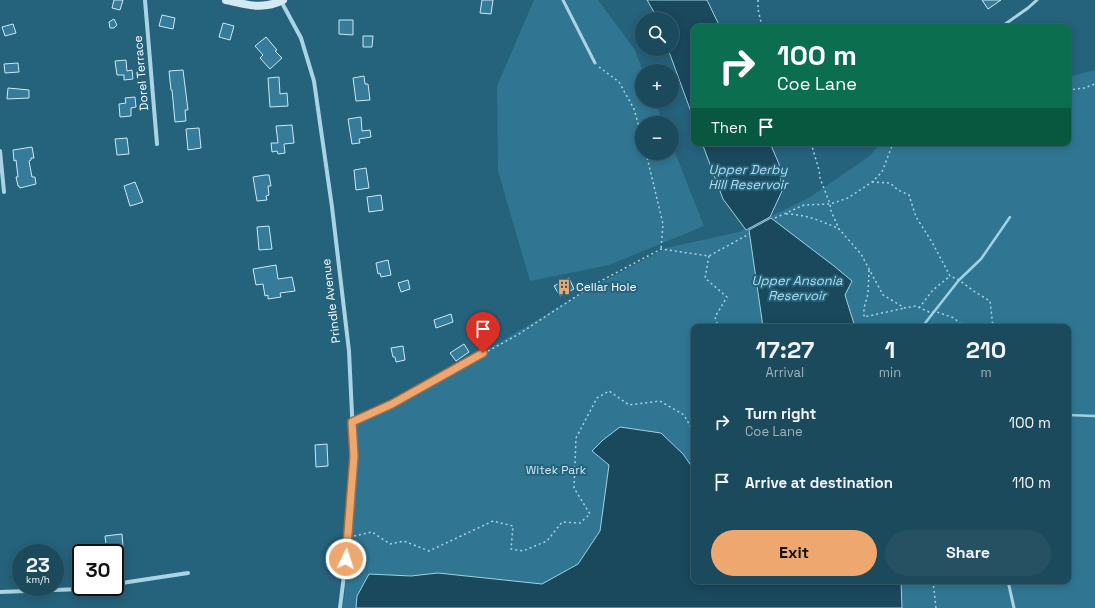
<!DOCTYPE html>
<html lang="en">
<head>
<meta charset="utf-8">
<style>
	body { margin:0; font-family:"Space Grotesk",sans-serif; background:#255163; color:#f1f3f6; height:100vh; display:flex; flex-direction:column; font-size:15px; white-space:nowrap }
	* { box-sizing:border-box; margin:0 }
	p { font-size:13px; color:#a0b3bc }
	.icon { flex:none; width:22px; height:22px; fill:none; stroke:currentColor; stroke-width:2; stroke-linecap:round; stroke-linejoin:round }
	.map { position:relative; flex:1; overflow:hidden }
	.side { position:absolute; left:691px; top:324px; width:380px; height:260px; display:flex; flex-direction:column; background:#1c4a5d; border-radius:8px; box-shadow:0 2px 10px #0003,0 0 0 1px #3a6272 }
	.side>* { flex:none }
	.guide { position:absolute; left:691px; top:24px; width:380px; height:122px; border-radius:8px; box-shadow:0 2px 10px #0003,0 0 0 1px #3a6272; background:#0b6e4f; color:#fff; overflow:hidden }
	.tools { position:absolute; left:635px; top:12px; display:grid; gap:8px }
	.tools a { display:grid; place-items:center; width:44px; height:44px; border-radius:50%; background:#1c4a5d; box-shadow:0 2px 10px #0003,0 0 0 1px #3a6272; font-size:20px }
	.speed { position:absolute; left:12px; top:544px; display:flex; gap:8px; font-size:20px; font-weight:700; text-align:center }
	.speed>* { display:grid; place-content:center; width:52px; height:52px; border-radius:50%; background:#1c4a5d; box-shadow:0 2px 10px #0003,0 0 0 1px #3a6272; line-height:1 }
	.speed small { font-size:10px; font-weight:400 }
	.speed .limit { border:2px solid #111; border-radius:6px; background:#fff; color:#111 }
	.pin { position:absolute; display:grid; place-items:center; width:34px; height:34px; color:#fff; margin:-41px -17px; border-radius:50% 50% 50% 0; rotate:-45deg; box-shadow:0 0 4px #0007 }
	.pin .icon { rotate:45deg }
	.me { position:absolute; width:44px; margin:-22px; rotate:4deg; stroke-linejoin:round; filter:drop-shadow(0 0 3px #0008) }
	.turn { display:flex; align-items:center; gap:14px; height:84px; padding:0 20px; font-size:18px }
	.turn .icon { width:52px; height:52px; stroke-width:2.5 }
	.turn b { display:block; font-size:28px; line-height:34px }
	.then { display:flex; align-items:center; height:38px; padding:0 20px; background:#0003; gap:8px; font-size:15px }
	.eta { display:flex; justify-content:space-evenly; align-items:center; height:68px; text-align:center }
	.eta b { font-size:24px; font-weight:700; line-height:28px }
	.primary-button { display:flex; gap:8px; margin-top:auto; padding:8px 20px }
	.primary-button a { flex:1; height:46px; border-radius:24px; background:#eea86f; color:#111; font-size:16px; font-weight:700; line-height:46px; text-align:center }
	.primary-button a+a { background:#255163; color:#f1f3f6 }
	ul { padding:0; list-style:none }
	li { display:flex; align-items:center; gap:12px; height:60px; padding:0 20px }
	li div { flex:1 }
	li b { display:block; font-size:15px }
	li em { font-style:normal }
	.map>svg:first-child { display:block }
</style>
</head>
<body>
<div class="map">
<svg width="1095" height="608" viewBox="0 0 1095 608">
	<rect width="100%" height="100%" fill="#25627c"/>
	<g fill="#307693" fill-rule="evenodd">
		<path d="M534,0H598L635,50L643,71H642V101H655L663,123H642V153H672V145L704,226L609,265L530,281L498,171L497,86Z"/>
		<path d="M1095,70V608H343C350,547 356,485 355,424L391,407L582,293L666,248L739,232L810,197L871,155L880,143H1068V77ZM694,327H1068V581H694Z"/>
	</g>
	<g fill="#1a485d" stroke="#9ed2e5">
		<path d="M647,0H707L720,27H694V120L668,49H672V19H658Z"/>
		<path d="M702,143H770L779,164L782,191L770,217L746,230L723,199Z"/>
		<path d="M771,218L834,266L852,281L845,295L855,327H763L749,230Z"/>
		<path d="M620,427L661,433L683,454L692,467L694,474V581H901L902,608H356L357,596L369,574L411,576L438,573L542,584L578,564L600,531L609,465L592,451L603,440Z"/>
	</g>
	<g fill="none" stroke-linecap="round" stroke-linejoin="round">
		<g stroke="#9ed2e5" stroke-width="2.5">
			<path d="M922,327L959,280L981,259L1010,217"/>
			<path d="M1068,415L1095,416"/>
		</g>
	</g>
	<g fill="#367b99" stroke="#cde9f4">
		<path d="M114,0H123L120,10L112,8Z"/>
		<path d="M482,0H493L491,14L480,13Z"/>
		<path d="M982,0H1001L988,9Z"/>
		<path d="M162,15L175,18L173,29L159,26Z"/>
		<path d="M114,19L117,25L114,28H110L109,22Z"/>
		<path d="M339,20H353V35L339,34Z"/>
		<path d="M223,23L234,26L230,40L219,37Z"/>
		<path d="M13,24L16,33L5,36L2,27Z"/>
		<path d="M363,36H373L372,47H363Z"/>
		<path d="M266,37L277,50L275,51L282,58L270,69L260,58L263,55L255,46Z"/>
		<path d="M126,60L127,71L132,70L133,79L124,80V75H117L115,61Z"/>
		<path d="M18,63L19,72L5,73L4,64Z"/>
		<path d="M183,70L188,110H185L186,121L175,122L172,90H171L169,71Z"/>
		<path d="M364,76L365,84H368L370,100L356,101L353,78Z"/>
		<path d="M279,77L280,94L287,93L288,106L270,107L268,78Z"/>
		<path d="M8,88L29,90V98L7,99Z"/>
		<path d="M135,97L136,107L131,108V116L120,117L119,104L126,103L125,98Z"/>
		<path d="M361,117L362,131L370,130L371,137L359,139L360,143L352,144L348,119Z"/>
		<path d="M292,125L294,143L284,144L285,153L278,154L277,151L272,152L271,143H278L276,126Z"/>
		<path d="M199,128L201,148L188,150L186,129Z"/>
		<path d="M127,138L129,154L117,155L115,139Z"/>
		<path d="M32,147L34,158H31V160L29,161L32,177H35L36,184L20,188L19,186H18L16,177H18L16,160L14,161L13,150Z"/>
		<path d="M366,168L369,188L356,190L354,170Z"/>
		<path d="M265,175H269L271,186H268L269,195L266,196L267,200L257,201L253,177Z"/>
		<path d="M135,182L143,202L130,206L124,186Z"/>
		<path d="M381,195L383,210L369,212L367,197Z"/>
		<path d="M269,226L272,249L259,250L257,227Z"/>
		<path d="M388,260L391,275L381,277L380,273L378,274L376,263Z"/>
		<path d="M276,265L278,279L292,277L295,291L280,293L281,297L268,299V295L265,296L263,284L256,285L253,269Z"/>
		<path d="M569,278L574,289L560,296L554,286Z"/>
		<path d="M408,280L410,289L401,292L398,283Z"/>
		<path d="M451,314L453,322L436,328L434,320Z"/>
		<path d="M464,344L469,352L456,361L450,353Z"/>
		<path d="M403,346L405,360L396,362L395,357H393L391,348Z"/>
		<path d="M327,444L328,466L316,467L315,445Z"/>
		<path d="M122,534L124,559L115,560V553H107L105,536Z"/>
	</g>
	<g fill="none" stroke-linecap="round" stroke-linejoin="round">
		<g stroke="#aad4e5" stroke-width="1.5" stroke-dasharray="2 3" stroke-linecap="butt">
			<path d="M758,0V9L762,27"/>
			<path d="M599,67L619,82L634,109L642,138"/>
			<path d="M1068,90L1084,88L1095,84"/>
			<path d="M811,143L819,170L820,178L830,204L831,211L839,229L861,254L883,295L905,308L916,306L929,312H937L954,318L964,327"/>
			<path d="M646,153L663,224L661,249"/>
			<path d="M872,182L890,183L898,190L909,195L916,217L932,242L950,276L959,280L975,292L990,301L993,327"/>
			<path d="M786,214C805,214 822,221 839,229"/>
			<path d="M775,218L804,205L830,204L848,198L872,182L882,172L893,143"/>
			<path d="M709,256L705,278L727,297L715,317L718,327"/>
			<path d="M869,270L868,294L864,308V317L905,308"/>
			<path d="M919,308L933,290L950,276"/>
			<path d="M488,351L519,334L595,284L661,249L709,256L749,234"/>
			<path d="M354,536L372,532L390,544L404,541L429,551L493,521L513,526L511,549L523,551L547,541L562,522L580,523L590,514L574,488L576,438L597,398L609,391L629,405L660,401L684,415L694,433"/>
			<path d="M933,581L936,608"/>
		</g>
		<g stroke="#aad4e5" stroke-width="3">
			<path d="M563,0L595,63"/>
			<path d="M1001,27L1028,8L1037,0"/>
			<path d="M1008,581L1014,608"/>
		</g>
		<g stroke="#aad4e5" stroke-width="4">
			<path d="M145,0L157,144"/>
			<path d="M281,1L301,38L314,81L332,207L349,351L354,456L346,559L340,608"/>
			<path d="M0,151L4,192"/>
			<path d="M352,422L392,404L483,353"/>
			<path d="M115,584L188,573"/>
			<path d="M0,592L82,589L95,587"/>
		</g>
		<path stroke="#d3eaf5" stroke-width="8" d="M226,0C246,5 264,10 283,0"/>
	</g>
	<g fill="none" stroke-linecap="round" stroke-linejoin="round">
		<defs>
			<path id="route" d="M346,559L354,456L352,422L392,404L483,353"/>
		</defs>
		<use href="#route" stroke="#9b6d48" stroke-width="10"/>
		<use href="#route" stroke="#eea86f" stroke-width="7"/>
	</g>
	<defs>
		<symbol id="building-bare" viewBox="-9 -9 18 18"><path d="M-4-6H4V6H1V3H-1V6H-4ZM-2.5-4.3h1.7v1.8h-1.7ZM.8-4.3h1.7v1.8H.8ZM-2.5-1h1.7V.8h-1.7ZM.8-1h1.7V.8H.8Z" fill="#eea86f" stroke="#25627c" stroke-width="2.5" paint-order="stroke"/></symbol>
	</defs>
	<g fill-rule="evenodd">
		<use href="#building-bare" x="553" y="276" width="22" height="22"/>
	</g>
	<g text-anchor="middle" stroke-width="4" stroke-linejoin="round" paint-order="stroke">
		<g font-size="12" fill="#fff" stroke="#25627c">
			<text transform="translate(141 73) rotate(-95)" y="4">Dorel Terrace</text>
			<text transform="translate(331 301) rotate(-97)" y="4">Prindle Avenue</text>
		</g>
		<g font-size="12" fill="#fff" stroke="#25627c" text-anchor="start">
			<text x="576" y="291">Cellar Hole</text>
		</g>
		<g font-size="12" fill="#cde9f4" stroke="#25627c">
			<text x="556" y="474">Witek Park</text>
		</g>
		<g font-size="13" font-style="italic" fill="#b5ddec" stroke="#25627c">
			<text x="748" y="174">Upper Derby<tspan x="748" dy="15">Hill Reservoir</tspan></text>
			<text x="797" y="285">Upper Ansonia<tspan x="797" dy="15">Reservoir</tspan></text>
		</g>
	</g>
</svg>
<div class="tools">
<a><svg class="icon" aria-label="search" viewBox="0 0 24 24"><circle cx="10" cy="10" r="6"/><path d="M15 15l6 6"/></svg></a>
<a>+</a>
<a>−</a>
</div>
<div class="speed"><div>23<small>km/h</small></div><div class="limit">30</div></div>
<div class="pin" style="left:483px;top:353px;background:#d93025"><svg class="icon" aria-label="arrive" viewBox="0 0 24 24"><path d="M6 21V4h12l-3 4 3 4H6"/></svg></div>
<svg class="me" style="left:346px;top:559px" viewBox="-20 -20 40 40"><circle r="17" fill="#eea86f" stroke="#fff" stroke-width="3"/><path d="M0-11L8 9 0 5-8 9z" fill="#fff"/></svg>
<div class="guide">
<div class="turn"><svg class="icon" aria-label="right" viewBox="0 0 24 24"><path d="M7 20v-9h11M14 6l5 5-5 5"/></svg><div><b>100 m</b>Coe Lane</div></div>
<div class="then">Then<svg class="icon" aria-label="arrive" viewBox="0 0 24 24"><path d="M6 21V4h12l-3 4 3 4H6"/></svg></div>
</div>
<section class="side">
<div class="eta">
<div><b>17:27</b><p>Arrival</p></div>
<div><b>1</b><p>min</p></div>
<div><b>210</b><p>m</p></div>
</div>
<ul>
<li><svg class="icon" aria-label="right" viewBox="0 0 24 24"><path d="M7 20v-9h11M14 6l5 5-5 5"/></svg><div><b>Turn right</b><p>Coe Lane</p></div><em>100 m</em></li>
<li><svg class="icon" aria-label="arrive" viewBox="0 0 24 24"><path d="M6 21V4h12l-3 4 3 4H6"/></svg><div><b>Arrive at destination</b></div><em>110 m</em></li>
</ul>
<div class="primary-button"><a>Exit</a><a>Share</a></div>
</section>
</div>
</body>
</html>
